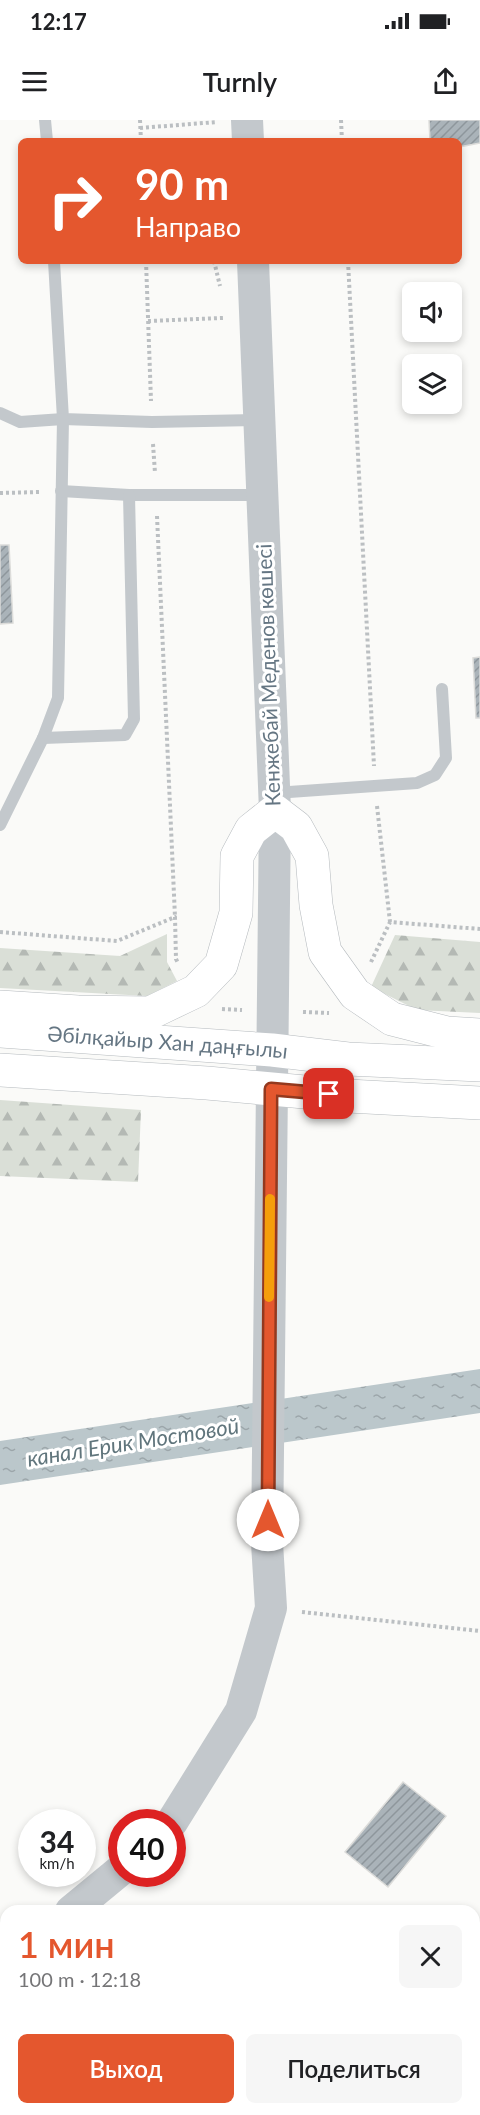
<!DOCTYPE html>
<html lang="ru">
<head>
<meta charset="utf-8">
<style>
	body { margin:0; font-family:Lato,sans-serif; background:#f6f6f6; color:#202124; height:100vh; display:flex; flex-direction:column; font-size:22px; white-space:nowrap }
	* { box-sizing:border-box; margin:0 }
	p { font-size:20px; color:#757577 }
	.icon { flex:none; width:33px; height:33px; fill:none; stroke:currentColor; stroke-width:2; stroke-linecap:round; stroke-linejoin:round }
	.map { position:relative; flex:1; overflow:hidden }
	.side { position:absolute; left:0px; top:1785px; width:480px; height:210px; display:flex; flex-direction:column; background:#fff; border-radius:18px 18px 0 0; box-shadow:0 3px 9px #0003 }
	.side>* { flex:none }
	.guide { position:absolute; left:18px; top:18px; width:444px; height:126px; border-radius:9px; box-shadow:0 3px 9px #0003; background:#e4572e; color:#fff; overflow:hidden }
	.buttons { position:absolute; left:402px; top:162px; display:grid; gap:12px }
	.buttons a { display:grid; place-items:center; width:60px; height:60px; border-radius:9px; background:#fff; box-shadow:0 3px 9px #0003; font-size:30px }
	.speed { position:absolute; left:18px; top:1689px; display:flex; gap:12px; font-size:30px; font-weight:700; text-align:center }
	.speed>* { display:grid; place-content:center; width:78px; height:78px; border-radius:50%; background:#fff; box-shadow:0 3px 9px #0003; line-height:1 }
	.speed small { font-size:15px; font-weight:400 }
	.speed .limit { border:9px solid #d22; background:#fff; color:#111 }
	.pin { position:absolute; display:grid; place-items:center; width:51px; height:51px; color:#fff; margin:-26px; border-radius:12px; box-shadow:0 3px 9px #0006 }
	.me { position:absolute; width:66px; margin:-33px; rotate:0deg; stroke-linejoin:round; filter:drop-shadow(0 0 4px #0008) }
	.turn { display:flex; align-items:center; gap:21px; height:126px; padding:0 18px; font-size:27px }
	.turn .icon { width:78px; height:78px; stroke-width:2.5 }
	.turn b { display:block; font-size:42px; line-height:51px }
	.round { display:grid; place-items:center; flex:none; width:63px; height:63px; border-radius:9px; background:#f6f6f6 }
	.summary { display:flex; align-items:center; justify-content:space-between; height:102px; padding:0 18px }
	h1 { font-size:36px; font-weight:600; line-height:45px; color:#e4572e }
	.cta { display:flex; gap:12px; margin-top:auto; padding:12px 18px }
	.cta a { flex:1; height:69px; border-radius:9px; background:#e4572e; color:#fff; font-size:24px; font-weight:600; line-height:69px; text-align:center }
	.cta a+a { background:#f6f6f6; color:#202124 }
	.status { display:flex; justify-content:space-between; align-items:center; height:42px; padding:0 30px; background:#fff; direction:ltr }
	.status svg { height:16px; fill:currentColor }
	header { display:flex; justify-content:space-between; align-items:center; height:78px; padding:0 18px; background:#fff; font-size:27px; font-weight:600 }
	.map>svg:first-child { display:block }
</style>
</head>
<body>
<div class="status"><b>12:17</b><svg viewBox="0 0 49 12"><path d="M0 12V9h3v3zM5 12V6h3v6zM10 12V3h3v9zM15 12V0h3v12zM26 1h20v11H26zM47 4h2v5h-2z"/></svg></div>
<header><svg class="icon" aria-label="menu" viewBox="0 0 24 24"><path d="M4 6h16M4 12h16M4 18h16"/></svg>Turnly<svg class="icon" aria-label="share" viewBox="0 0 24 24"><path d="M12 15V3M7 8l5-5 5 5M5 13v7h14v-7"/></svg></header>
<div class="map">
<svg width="480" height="1995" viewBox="0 0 480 1995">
	<defs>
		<pattern id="forest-firs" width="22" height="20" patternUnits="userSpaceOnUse" patternTransform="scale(1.5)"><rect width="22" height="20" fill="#dadfd7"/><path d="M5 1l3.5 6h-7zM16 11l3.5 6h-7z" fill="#b4b9b4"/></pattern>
		<pattern id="water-ripples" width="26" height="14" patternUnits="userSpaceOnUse" patternTransform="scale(1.5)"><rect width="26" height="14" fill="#bbc7cb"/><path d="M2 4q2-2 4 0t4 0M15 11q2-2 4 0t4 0" fill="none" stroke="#9ca6aa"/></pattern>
		<pattern id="building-hatch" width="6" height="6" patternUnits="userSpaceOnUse" patternTransform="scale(1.5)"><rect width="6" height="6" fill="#aab3b9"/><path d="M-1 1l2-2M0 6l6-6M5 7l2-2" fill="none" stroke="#8e969c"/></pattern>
	</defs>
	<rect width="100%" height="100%" fill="#fafaf8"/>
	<g fill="url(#forest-firs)">
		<path d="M167,814V842L177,861L147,876L0,868V828L120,836Z"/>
		<path d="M395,815L480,822V893L417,890L371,867Z"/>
		<path d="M0,980L141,990L138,1062L0,1056Z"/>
	</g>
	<path fill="url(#water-ripples)" d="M480,1249V1293L0,1365V1321Z"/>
	<g fill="url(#building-hatch)" stroke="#dcdcda" stroke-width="1.5">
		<path d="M429,0H480V23L459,27V21H430Z"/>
		<path d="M0,425H9L13,503L0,504Z"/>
		<path d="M480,537V598H476L473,538Z"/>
		<path d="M403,1662L446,1696L388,1767L345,1732Z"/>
		<path d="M96,1989H139L134,1995H104Z"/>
	</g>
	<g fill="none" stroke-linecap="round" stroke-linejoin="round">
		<defs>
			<g id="primary">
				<path d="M0,887L78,892L150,893L196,871L221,845L236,793L237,736L251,710L275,691L296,707L312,736L316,785L325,832L355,874L392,899L447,913L480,915"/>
				<path id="s1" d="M0,911L272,930L348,939L480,945"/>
				<path d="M0,950L207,963L348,976L480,983"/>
			</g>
		</defs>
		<use href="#primary" stroke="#b5babe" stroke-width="34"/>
		<g stroke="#bbbfc2" stroke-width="4" stroke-dasharray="3 3" stroke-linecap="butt">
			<path d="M140,0L141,21"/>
			<path d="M341,0L342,21"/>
			<path d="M140,8L217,2"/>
			<path d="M146,141L151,281"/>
			<path d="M214,141L220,166"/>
			<path d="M348,141L374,646"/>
			<path d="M148,201L223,198"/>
			<path d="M153,324L155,353"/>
			<path d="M0,373L41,372"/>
			<path d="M157,396L175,797"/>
			<path d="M377,686L390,802"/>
			<path d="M0,812L117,821L175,797L176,839L178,843"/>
			<path d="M371,842L390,802L480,809"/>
			<path d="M222,889L242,890"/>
			<path d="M303,892L329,893"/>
			<path d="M302,1492L480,1511"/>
		</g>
		<g stroke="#c3c8cc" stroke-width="12">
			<path d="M45,0L47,21"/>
			<path d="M54,141L63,299L152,302L257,300"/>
			<path d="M0,293L20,302L63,299L58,578L43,618L0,705"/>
			<path d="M61,371L129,375H261"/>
			<path d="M43,618L125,615L134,599L129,375"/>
			<path d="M275,673L417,663L435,655L446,638L442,569"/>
		</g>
		<path stroke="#c3c8cc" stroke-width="26" d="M353,1989L364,1995"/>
		<g stroke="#c3c8cc" stroke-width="32">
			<path d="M247,0L248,21"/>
			<path d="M172,1702L241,1591L271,1488L267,1423L275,691L253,141"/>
			<path d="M71,1791L122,1749"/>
			<path d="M0,1837L6,1834"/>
		</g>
		<use href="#primary" stroke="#fff" stroke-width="33"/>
	</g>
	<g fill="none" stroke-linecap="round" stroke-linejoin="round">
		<defs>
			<path id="route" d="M268,1400L271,969L329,974"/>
		</defs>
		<use href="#route" stroke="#94391e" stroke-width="15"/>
		<use href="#route" stroke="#e4572e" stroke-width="10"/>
		<path stroke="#f59e0b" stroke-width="10" d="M269,1177L270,1079"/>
	</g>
	<g text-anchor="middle" stroke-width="6" stroke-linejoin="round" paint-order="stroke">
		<g font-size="21" fill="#657683" stroke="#fff">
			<text transform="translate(269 555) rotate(-92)" y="7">Кенжебай Меденов көшесі</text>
			<text dy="7" stroke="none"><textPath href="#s1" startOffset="168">Әбілқайыр Хан даңғылы</textPath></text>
		</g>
		<g font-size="22" font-style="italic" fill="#60757c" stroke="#fff">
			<text transform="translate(133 1322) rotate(-9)" y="8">канал Ерик Мостовой</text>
		</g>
	</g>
</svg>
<div class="buttons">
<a><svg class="icon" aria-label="sound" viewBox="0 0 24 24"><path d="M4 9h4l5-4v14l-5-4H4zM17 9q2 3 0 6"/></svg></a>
<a><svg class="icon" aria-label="layers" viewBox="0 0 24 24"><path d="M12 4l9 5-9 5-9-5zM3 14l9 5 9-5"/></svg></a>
</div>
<div class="speed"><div>34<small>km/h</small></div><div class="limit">40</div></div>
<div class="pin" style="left:329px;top:974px;background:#d93025"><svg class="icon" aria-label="arrive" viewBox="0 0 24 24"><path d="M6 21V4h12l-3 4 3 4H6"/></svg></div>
<svg class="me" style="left:268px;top:1400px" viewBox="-20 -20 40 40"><circle r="19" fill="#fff"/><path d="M0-13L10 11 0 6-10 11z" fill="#e4572e"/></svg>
<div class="guide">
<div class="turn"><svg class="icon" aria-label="right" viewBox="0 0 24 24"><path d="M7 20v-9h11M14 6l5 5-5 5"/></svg><div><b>90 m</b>Направо</div></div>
</div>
<section class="side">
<div class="summary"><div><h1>1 мин</h1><p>100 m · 12:18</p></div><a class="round"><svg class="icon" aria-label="close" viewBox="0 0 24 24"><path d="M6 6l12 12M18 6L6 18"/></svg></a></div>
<div class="cta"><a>Выход</a><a>Поделиться</a></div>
</section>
</div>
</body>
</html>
